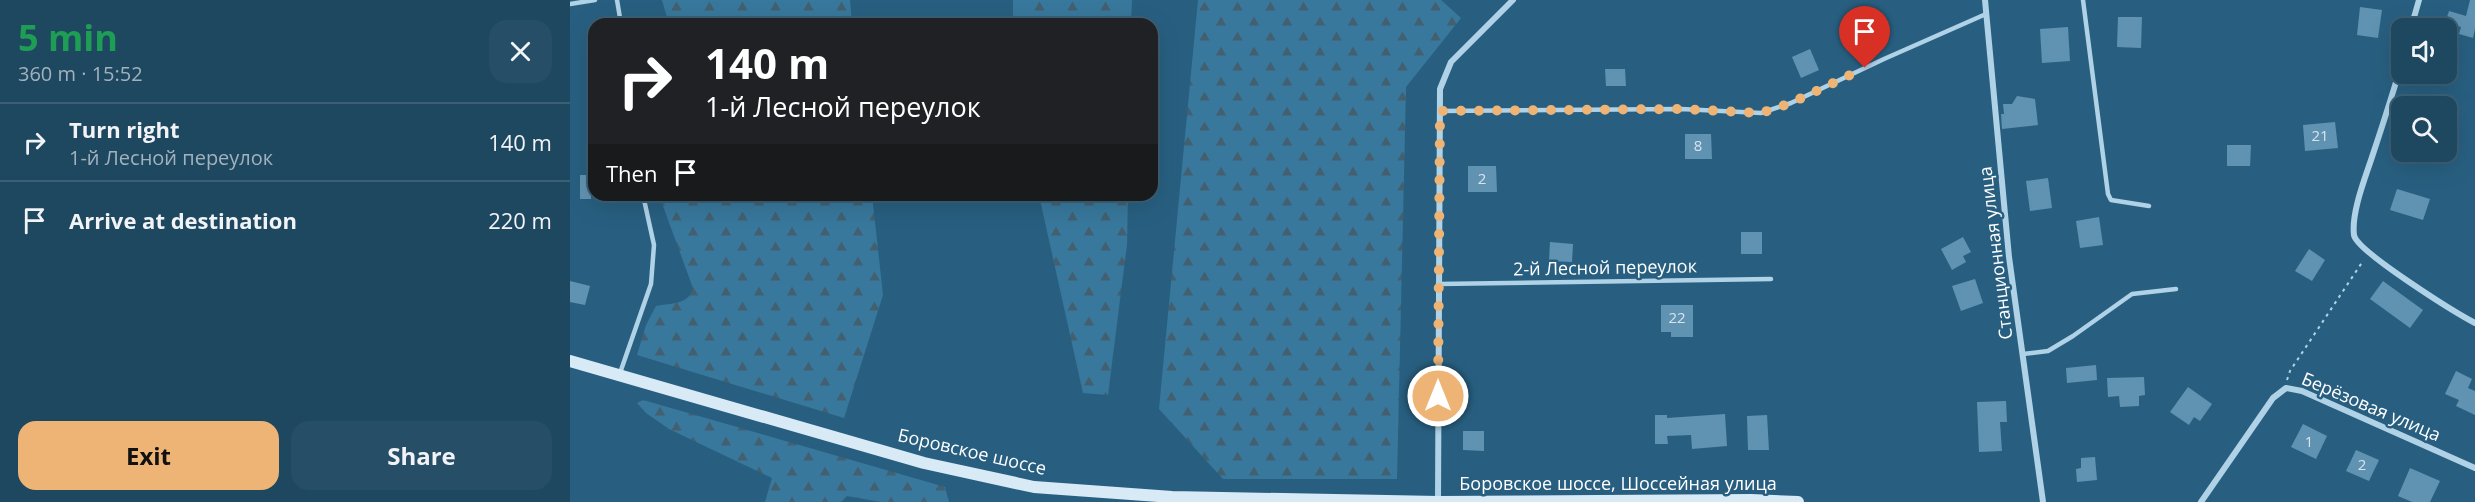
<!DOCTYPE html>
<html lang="en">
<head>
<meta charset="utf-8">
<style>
	body { margin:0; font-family:"Open Sans",sans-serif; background:#264e66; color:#f1f3f6; height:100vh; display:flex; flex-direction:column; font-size:22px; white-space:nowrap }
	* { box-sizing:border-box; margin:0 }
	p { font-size:20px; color:#a1b2bd }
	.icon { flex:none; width:33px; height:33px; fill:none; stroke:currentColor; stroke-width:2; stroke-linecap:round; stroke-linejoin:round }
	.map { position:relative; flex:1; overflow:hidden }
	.drawer { display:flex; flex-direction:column; background:#1e4760; width:570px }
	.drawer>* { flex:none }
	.hud { position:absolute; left:18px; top:18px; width:570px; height:183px; border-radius:18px; box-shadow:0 6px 24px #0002,0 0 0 2px #3c5f75; background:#202124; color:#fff; overflow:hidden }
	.fabs { position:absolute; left:1821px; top:18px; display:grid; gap:12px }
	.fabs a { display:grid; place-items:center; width:66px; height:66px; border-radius:12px; background:#1e4760; box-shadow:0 6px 24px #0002,0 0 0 2px #3c5f75; font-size:30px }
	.pin { position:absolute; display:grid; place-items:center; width:51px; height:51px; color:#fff; margin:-62px -26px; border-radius:50% 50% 50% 0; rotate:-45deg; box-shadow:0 0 6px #0007 }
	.pin .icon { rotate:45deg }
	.me { position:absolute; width:66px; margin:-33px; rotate:0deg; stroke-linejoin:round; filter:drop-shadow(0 0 4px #0008) }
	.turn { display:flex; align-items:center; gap:21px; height:126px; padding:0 18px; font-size:27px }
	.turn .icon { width:78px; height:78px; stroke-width:2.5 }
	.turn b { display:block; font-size:42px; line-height:51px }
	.then { display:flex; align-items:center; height:57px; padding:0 18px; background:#0003; gap:12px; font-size:22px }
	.round { display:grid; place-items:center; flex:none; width:63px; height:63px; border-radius:18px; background:#264e66 }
	.headline { display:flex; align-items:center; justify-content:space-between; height:102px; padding:0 18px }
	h1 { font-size:36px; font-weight:700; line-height:45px; color:#1e9e55 }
	.primary-button { display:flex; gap:12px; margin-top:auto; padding:12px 18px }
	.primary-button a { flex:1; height:69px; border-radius:18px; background:#eeb475; color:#111; font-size:24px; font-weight:700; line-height:69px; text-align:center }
	.primary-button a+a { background:#264e66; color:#f1f3f6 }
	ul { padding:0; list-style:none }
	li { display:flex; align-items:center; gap:18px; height:78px; padding:0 18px; border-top:2px solid #3c5f75 }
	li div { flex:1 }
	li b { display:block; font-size:22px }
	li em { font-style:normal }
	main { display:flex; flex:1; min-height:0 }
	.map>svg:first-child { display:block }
</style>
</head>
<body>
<main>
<section class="drawer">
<div class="headline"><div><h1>5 min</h1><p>360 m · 15:52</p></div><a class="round"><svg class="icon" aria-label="close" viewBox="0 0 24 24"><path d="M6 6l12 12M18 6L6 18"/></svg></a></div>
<ul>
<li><svg class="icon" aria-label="right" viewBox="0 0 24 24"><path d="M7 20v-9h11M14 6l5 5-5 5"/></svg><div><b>Turn right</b><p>1-й Лесной переулок</p></div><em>140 m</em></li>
<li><svg class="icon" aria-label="arrive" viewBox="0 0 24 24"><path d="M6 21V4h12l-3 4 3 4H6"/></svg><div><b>Arrive at destination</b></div><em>220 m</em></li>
</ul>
<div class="primary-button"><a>Exit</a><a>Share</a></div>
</section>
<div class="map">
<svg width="1905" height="502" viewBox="0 0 1905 502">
	<defs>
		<pattern id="forest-firs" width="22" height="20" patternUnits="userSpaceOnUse" patternTransform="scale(1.5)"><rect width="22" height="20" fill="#38789c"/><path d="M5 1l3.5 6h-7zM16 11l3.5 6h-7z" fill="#436070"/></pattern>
	</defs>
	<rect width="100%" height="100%" fill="#285f80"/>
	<g fill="url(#forest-firs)">
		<path d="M92,0H280L282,24H96L98,21Z"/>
		<path d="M443,0H562L561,24H443Z"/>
		<path d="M628,0H871L891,18L836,87L827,479H653L589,409Z"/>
		<path d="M89,195H302L313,295L274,418L67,355L76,325L86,306C101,303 119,305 123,288Z"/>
		<path d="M469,195H558L557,244L538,395L513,393Z"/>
		<path d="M73,400L375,487L379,502H311L277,496L271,502H195L202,478L99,429L76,413L67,403Z"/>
	</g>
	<g fill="#6093b1">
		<path d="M1900,0H1905V29L1903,38L1889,34L1891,27L1875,23L1879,11L1896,16Z"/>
		<path d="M1790,7L1812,10L1808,38L1787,35Z"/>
		<path d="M1548,17H1572L1571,48L1547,47Z"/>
		<path d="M1303,19L1310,39L1280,50L1272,30Z"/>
		<path d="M1498,27L1500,61L1472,63L1470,29Z"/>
		<path d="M1240,49L1249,70L1231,78L1222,57Z"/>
		<path d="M1035,69H1055L1056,86H1036Z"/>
		<path d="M1447,96L1465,99L1468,125L1432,129L1431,114H1434L1433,104H1442Z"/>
		<path d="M1765,122L1768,148L1735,151L1733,125Z"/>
		<path d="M1115,134H1141L1142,159H1115Z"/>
		<path d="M1657,145H1681L1680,166H1657Z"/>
		<path d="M898,166H926L927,192H898Z"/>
		<rect x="10" y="175" width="11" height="24"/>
		<path d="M1478,178L1482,208L1460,211L1456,181Z"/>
		<path d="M1827,189L1860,199L1853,220L1820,210Z"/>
		<path d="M1529,217L1533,245L1510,248L1506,221Z"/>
		<rect x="1171" y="232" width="21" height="22"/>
		<path d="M1393,237L1401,252L1393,256L1396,262L1382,270L1371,249Z"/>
		<path d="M980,242L1003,244L1002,262L979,261Z"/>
		<path d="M1739,249L1755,260L1742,281L1725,271Z"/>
		<path d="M1405,279L1413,303L1391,311L1382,286Z"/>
		<path d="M0,281L20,286L15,305L0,302Z"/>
		<path d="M1813,281L1853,310L1840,328L1800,299Z"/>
		<path d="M1091,305H1123V337H1101V332H1091Z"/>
		<path d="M1526,365L1527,380L1497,383L1496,368Z"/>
		<path d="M1886,371L1902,379L1898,388L1905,391V415L1886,406L1889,400L1875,394Z"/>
		<path d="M1574,377L1575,395L1569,396V406L1550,407L1549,396L1538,397L1537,378Z"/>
		<path d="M1618,387L1642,404L1630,421L1624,417L1619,425L1600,412Z"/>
		<path d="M1436,401L1437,422H1430L1432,451L1409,452L1407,402Z"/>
		<path d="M1155,414L1157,446L1122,449L1121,435L1097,436L1098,444H1085V415H1097V418Z"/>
		<path d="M1197,415L1199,450H1178L1177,416Z"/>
		<path d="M1733,424L1757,436L1746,459L1721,447Z"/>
		<path d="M893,431H914V451L893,450Z"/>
		<path d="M1786,450L1809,460L1799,481L1776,471Z"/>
		<path d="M1525,457L1527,480L1507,482L1506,469L1511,468V458Z"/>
		<path d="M1840,468L1870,481L1860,502H1842L1828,496Z"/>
	</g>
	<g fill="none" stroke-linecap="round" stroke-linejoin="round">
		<path stroke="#afd2e6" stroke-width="2" stroke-dasharray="3 4.5" stroke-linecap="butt" d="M1717,380L1720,371L1793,261"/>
		<g stroke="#afd2e6" stroke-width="4.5">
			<path d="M47,0L51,24"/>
			<path d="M1513,0L1538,194L1541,200L1579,206"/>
			<path d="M0,4L25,0"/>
			<path d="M870,111L1111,109L1191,113L1221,103L1314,59L1416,14"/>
			<path d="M868,284L1201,279"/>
			<path d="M1453,354L1478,351L1503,336L1562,294L1606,289"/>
			<path d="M50,373L81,284L84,245L73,195"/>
		</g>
		<g stroke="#afd2e6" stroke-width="6">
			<path d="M1415,0L1439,257L1473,502"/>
			<path d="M1841,28L1849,0"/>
			<path d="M1832,62C1823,93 1813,124 1803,154C1796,176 1781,212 1784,235C1786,251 1886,313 1905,323"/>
			<path d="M868,501L870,89L881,62L943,0"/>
			<path d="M1631,502L1703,398L1716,388L1732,391L1905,468"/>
		</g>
		<path stroke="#d8eaf6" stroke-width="12" d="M0,361L354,463L464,487L602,497L868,502L1181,500L1228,502"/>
	</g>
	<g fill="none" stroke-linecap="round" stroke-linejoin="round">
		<path stroke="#eeb475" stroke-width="10" stroke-dasharray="0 18" d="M868,396L870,111L1111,109L1191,113L1221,103L1295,68"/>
	</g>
	<g text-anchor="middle" stroke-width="5" stroke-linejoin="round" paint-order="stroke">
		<g font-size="15" fill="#d7e4ec">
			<text x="1750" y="141">21</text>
			<text x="1128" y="151">8</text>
			<text x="912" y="184">2</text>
			<text x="1107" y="323">22</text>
			<text x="1739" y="447">1</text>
			<text x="1792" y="470">2</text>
		</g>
		<g font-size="18" fill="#fff" stroke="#285f80">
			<text transform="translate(1426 253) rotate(-97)" y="6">Станционная улица</text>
			<text transform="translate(1035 268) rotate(-1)" y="6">2-й Лесной переулок</text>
			<text transform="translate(1801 407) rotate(23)" y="6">Берёзовая улица</text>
			<text transform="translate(402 452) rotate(13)" y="6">Боровское шоссе</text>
			<text x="1048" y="490">Боровское шоссе, Шоссейная улица</text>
		</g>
	</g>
</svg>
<div class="fabs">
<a><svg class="icon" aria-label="sound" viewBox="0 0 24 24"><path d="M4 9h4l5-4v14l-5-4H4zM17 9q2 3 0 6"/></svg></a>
<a><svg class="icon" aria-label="search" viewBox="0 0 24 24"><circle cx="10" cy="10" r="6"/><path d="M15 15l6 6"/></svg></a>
</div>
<div class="pin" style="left:1295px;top:68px;background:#d93025"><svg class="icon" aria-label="arrive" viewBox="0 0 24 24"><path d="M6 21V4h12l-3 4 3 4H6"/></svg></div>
<svg class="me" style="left:868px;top:396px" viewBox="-20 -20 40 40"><circle r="17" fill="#eeb475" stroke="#fff" stroke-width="3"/><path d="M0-11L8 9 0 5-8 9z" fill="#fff"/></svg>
<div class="hud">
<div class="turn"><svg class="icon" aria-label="right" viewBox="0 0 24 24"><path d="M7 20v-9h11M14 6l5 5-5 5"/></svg><div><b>140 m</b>1-й Лесной переулок</div></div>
<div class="then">Then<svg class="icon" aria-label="arrive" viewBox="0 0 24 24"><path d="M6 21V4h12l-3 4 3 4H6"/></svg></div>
</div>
</div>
</main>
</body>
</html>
